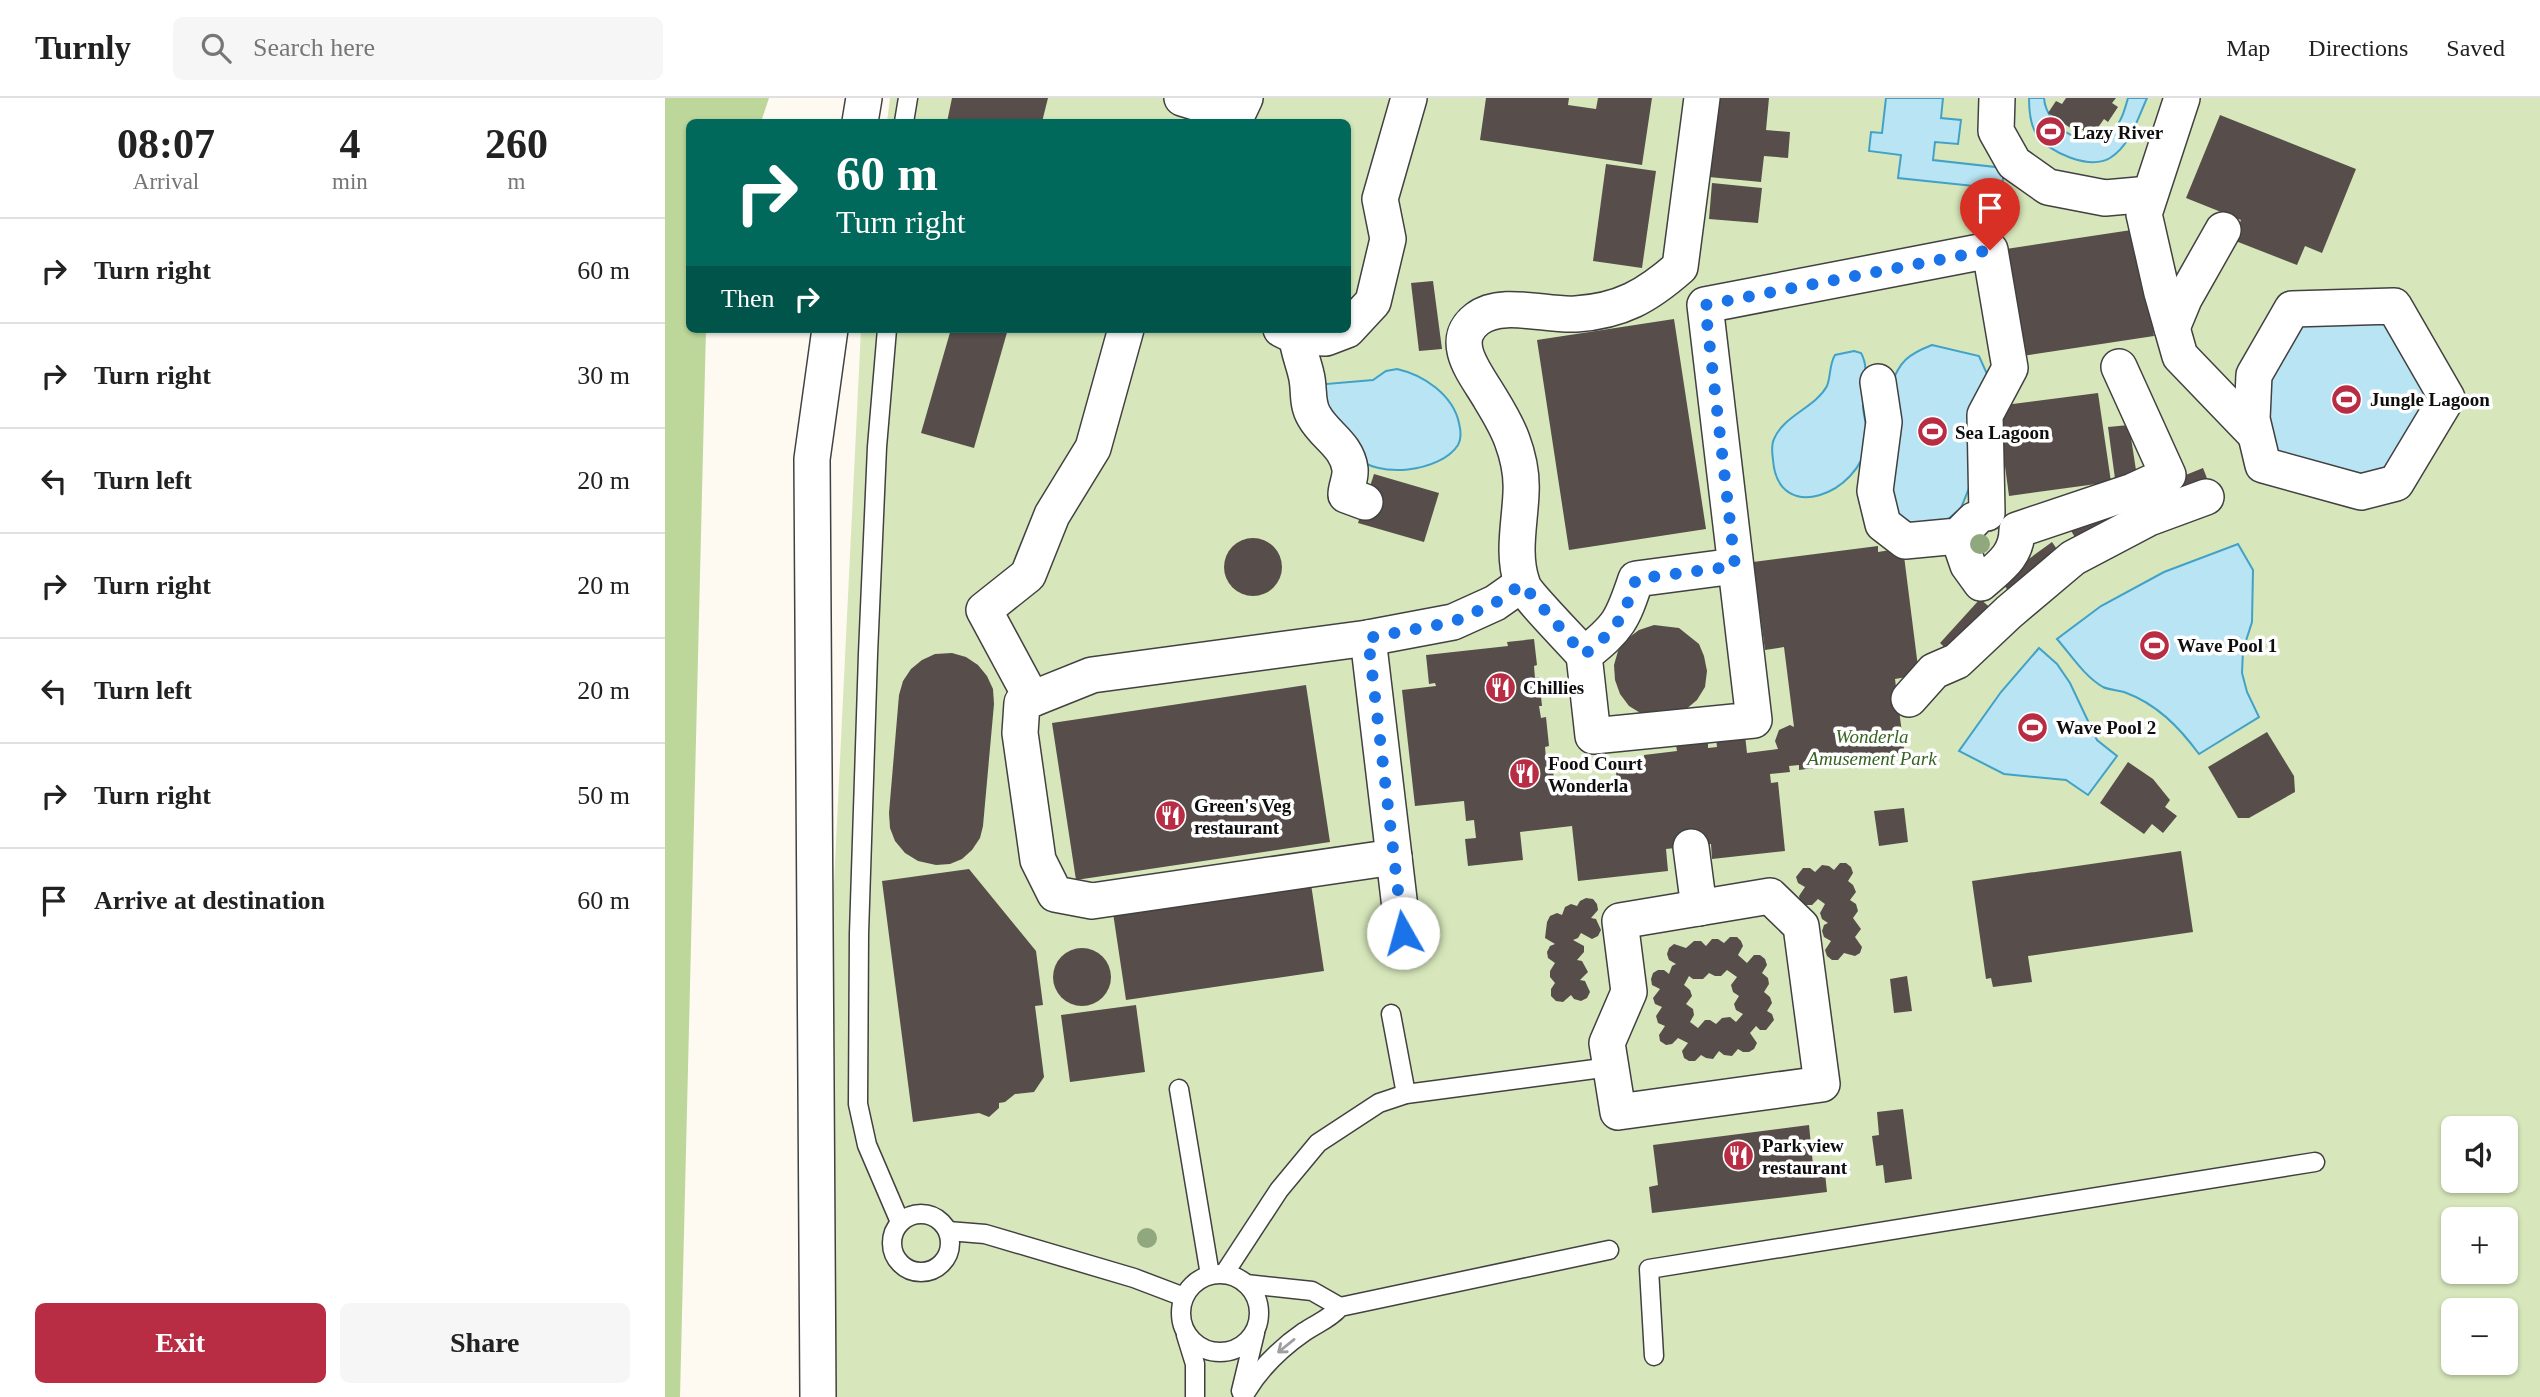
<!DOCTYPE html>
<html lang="en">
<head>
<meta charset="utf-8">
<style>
	body { margin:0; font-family:Georgia,serif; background:#f6f6f6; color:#222; height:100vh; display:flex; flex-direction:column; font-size:26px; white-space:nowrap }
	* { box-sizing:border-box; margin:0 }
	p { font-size:23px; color:#767676 }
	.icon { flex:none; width:38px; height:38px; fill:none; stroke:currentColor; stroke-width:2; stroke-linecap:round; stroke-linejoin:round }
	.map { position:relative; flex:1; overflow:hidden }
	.drawer { display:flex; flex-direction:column; background:#fff; width:665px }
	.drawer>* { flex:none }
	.banner { position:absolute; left:21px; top:21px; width:665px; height:214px; border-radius:10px; box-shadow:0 2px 5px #0004; background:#00695c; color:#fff; overflow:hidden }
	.controls { position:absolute; left:1776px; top:1018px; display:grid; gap:14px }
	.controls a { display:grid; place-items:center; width:77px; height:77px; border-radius:10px; background:#fff; box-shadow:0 2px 5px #0004; font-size:35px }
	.pin { position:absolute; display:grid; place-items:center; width:60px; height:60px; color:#fff; margin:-72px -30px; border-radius:50% 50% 50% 0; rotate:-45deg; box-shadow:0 0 7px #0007 }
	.pin .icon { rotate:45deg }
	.me { position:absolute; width:77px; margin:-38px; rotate:353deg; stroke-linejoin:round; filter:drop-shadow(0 0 5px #0008) }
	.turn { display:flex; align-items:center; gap:24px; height:147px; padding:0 35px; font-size:32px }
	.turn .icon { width:91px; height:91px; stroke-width:2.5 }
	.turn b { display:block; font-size:49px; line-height:60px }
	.then { display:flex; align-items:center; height:66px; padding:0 35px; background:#0003; gap:14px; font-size:26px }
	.eta { display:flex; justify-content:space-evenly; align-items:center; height:119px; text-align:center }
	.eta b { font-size:42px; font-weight:700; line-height:49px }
	.cta { display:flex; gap:14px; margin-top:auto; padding:14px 35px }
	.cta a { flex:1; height:80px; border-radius:10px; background:#b82d44; color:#fff; font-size:28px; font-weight:700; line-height:80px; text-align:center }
	.cta a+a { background:#f6f6f6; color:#222 }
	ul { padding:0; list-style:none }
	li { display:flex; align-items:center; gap:21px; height:105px; padding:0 35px; border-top:2px solid #e0e0e0 }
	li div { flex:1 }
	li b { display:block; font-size:26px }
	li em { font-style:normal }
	header { display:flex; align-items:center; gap:42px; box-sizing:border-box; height:98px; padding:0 35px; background:#fff; border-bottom:2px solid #e0e0e0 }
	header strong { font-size:33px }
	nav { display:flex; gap:38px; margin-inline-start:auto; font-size:24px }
	.search { width:490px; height:63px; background:#f6f6f6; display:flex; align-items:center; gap:18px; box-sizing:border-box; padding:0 24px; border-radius:10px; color:#767676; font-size:26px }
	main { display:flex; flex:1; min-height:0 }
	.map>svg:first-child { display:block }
</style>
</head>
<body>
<header>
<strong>Turnly</strong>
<div class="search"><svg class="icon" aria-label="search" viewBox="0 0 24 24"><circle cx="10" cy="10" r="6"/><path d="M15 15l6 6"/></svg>Search here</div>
<nav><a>Map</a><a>Directions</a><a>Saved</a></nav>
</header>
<main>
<section class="drawer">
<div class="eta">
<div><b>08:07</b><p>Arrival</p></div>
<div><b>4</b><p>min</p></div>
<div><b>260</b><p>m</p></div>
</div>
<ul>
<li><svg class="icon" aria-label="right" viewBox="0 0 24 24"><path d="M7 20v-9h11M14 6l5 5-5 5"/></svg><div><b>Turn right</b></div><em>60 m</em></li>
<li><svg class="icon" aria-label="right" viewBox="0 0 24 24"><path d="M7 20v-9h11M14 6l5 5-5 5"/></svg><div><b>Turn right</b></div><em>30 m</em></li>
<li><svg class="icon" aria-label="left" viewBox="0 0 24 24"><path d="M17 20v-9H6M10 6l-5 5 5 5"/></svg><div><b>Turn left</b></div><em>20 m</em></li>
<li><svg class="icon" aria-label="right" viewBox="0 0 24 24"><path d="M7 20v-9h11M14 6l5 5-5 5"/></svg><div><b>Turn right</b></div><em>20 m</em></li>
<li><svg class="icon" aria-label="left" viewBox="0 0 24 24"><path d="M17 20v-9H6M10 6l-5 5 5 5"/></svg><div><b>Turn left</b></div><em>20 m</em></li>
<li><svg class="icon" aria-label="right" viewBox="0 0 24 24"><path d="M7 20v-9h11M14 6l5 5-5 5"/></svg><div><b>Turn right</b></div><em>50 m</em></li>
<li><svg class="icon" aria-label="arrive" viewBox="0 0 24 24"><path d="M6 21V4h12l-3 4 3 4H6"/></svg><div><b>Arrive at destination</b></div><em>60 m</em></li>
</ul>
<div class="cta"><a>Exit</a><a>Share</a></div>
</section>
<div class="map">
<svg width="1875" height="1299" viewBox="0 0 1875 1299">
	<rect width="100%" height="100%" fill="#fefaf1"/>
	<path fill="#d7e7bb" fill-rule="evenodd" d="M225,0H1875V1299H167V826L196,231H682V24H222ZM1788,1031H1841V1083H1788ZM1788,1122H1841V1174H1788ZM1788,1213H1841V1265H1788Z"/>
	<path fill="#bdd79b" d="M0,0H104L96,24H24V231H41L15,1299H0Z"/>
	<g fill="#b8e4f3" stroke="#42a1c7" stroke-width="2">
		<path d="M1221,0H1278L1276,20L1296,22L1293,46L1270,44L1268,62L1339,70L1337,91L1233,80L1236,57L1204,53L1206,34L1217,35Z"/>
		<path d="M1364,0H1379C1381,30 1425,58 1449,31C1457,23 1460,10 1463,0H1482C1473,20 1465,48 1445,60C1425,72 1384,55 1372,37C1365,27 1364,12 1364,0Z"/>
		<path d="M1633,219L1729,226L1765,291L1756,331L1709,383L1615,357L1604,345L1595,318L1610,261Z"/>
		<path d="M1267,247L1314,258L1322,276L1305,388L1296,410L1281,423L1249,429L1233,418L1225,405L1226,288C1234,263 1244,256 1267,247Z"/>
		<path d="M1189,253L1196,255C1205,271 1198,288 1198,307C1198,319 1204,332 1202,344C1195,396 1113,428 1108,362C1107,355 1106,347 1109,341C1119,317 1150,310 1162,288C1166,278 1164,267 1170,257Z"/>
		<path d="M732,271C759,277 788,297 794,325C796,333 797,340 793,347C776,374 711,382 690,357C676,340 661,307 649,287L708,282L721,273Z"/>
		<path d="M1573,446L1588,472L1587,524L1578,552L1577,575L1582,594L1594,619L1534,656C1514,629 1492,606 1459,594C1453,592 1444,592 1438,589C1420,579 1406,557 1392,541L1436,508L1499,474Z"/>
		<path d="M1374,550L1392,566L1405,585L1432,642L1452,658L1423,697L1401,682L1339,676L1294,653L1336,594Z"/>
	</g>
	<g fill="#574e4b" fill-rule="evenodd">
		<path d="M287,0H383L377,24H282Z"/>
		<path d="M821,0H904L903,7L931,11L933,0H987L977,67L815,42Z"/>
		<path d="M1051,0H1104L1101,32L1125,34L1123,60L1099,58L1096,84L1044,79Z"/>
		<path d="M1401,0H1451L1447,5L1453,9L1443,24L1439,21L1427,38L1416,31L1413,35L1383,15L1391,3L1397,6Z"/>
		<path d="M1555,17L1691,71L1657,155L1640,148L1632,167L1568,142L1576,122L1521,100Z"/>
		<path d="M941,66L991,73L977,170L928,163Z"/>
		<path d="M1047,85L1097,90L1093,125L1044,121Z"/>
		<path d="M1473,131L1489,238L1357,258L1341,151Z"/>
		<path d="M768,183L777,251L754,253L746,185Z"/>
		<path d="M1009,221L1041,431L904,452L872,242Z"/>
		<path d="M286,231H343L309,350L256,335Z"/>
		<path d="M1433,295L1446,384L1344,398L1332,308Z"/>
		<path d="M1464,327L1473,385L1451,388L1443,329Z"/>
		<path d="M1538,370L1545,388L1488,410L1481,393Z"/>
		<path d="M709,376L774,395L759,444L693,425Z"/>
		<path d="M1457,401L1466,417L1414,446L1405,431Z"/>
		<circle cx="588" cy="469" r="29"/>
		<path d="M1387,444L1396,457L1345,495L1335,482Z"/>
		<path d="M1213,448V454L1238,450L1254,577L1230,581L1240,658L1134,672V667L1124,668L1125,674L1105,676L1106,685L1113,684L1120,753L1047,761L1046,746L1001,751L1003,773L913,783L907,728L855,734L858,762L803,768L800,741L811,740L809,722L801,723L799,703L750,708L737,592L771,588L770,585L764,586L761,557L843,548L842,544L869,541L872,567L869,568L870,580L874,579L877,608H874L876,620L881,619L884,648L880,649L881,661L887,660L890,692L952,685L950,662L961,660L962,667L980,665L979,657L1012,653L1011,647L1043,643V650L1052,649L1051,640L1080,637L1082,655L1113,651L1110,643L1114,632L1125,627L1129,629L1119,549L1100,552L1088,464Z"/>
		<path d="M1315,501L1328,512L1288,557L1275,545Z"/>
		<path d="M989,527L1014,530L1034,546L1039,558L1042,573L1040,589L1032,602L1020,612L977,616L964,608L955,596L950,582L949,567L953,553L962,541L974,532Z"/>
		<path d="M287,555L301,559L313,567L322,578L328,591L329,606L318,728L315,740L307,752L297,761L285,766L271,767L253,763L240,755L230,743L225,730L224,715L234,597L238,583L246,571L257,562L270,556Z"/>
		<path d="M641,587L665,744L411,782L387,625Z"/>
		<path d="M1602,634L1629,678L1630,694L1584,720H1573L1543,669Z"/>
		<path d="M1463,664L1488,681L1505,702L1500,709L1512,718L1498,735L1487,726L1479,736L1435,705Z"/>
		<path d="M1239,710L1243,744L1214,748L1209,713Z"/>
		<path d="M1516,753L1528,834L1363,858L1367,884L1328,889L1326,880L1321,881L1307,783Z"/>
		<path d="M1175,765H1181L1186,769L1188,775L1183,783L1188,787L1191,794L1185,802L1191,806L1193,813L1188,820L1196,831L1190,839L1197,849L1195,855L1190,858L1179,855L1173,862H1167L1162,858L1160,852L1166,843L1159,839L1157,833L1159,827L1163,825L1157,821L1155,815L1160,806L1153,801L1147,807H1141L1135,804L1134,798L1140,789L1133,785L1131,779L1138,770H1145L1150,774L1157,767L1164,768L1169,772Z"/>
		<path d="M304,771L371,853L378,907L370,908L379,979L369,994L350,996L340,1004L334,1005V1010L324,1019L314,1015L248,1024L217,783Z"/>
		<path d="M646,786L659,873L461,902L448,815Z"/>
		<path d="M921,800L928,801L932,806L933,812L926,820L931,821L936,832L933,838L927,841L916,835L913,840L908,842L919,848V854L912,862L917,863L923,874L915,882L920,883L925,894L922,900L916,903L909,901L906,897L898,904L891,903L886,898V891L890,885L885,879V873L890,865L883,860L882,854L885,848L890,846L880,840L882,824L885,818L892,815L897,817L900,809L906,806L912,808L915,803Z"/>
		<path d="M1065,839H1072L1076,843L1078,848L1073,857L1082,865L1089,857H1095L1100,861L1102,867L1097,875L1103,880L1104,886L1099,894L1105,899L1107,905L1102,913L1107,916L1109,922L1101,932H1095L1091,928L1085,935L1092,945L1089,951L1084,954H1078L1073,951L1067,958L1059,957L1054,953L1048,961L1041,960L1036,957L1030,963H1024L1019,960L1017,953L1023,945L1013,940L1007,946L1001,947L995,943L994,937L1000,928L993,925L991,918L997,909L990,906L988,900L995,891L987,887L986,881L988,875L993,872H999L1004,876L1007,868L1011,866L1004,862L1002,856L1004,850L1009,846L1021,850L1029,843H1036L1041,848L1047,841H1053L1059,845ZM1062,872L1072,879L1066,887L1068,894L1074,898L1069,906L1071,912L1078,916L1071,924L1065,919L1057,920L1051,926L1045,922H1040L1033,930L1025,924L1029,917L1028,911L1021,906L1027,898L1025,892L1019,887L1024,878L1028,881H1038L1044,875L1050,878H1056Z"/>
		<circle cx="417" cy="879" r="29"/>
		<path d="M1242,878L1247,913L1229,915L1225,881Z"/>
		<path d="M471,907L480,974L405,984L396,917Z"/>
		<path d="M1238,1011L1247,1081L1220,1085L1218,1067L1211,1068L1207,1038L1214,1037L1212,1014Z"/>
		<path d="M1144,1027L1148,1067L1159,1066L1162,1094L987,1115L984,1089L993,1087L988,1047Z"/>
	</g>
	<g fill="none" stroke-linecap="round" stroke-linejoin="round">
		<defs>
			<g id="lane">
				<path d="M239,24L243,0"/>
				<path d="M222,231L212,349L203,556L194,836L193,1006L202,1047L235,1124"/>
				<path d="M726,916L741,996"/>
				<path d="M514,991L545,1177"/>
				<circle cx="256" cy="1145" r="29"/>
				<path d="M283,1133L320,1136L469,1180L519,1199"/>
				<circle cx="555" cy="1215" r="39"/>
				<path d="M559,1176L614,1092L653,1045L714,1005L741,996L945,969"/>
				<path d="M581,1186L647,1193L675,1209"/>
				<path d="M521,1237L530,1266V1299"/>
				<path d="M989,1258L984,1171L1650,1064"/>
				<path d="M576,1293L590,1235"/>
				<path d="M578,1299C593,1272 613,1252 639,1234C652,1225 665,1221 675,1209L944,1152"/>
			</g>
			<g id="street">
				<path d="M517,0L572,17L580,0"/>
				<path d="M1332,0L1331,33L1349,65L1383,89L1440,100L1485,96"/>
				<path d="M1517,0L1479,116L1497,195L1515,258L1590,336"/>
				<path d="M195,24L199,0"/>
				<path d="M1729,208L1782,300L1731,385L1696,394L1598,367L1587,321L1589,277L1627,211Z"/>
				<path d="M1507,230L1519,201L1558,132"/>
				<path d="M616,231L632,239L661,240L682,232L708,204L723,141L715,101L744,0"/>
				<path d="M632,239C633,252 638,263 641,276C645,290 641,305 649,318C660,338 682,347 685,371C686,381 681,388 681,397L700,404"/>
				<path d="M1213,284L1219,324L1210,393L1218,426L1240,443L1293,438L1309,422"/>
				<path d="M1293,438L1303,467L1316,485C1334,469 1352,458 1352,432L1468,393L1503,377L1454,269"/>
				<path d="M1070,468L971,481C957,523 954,529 919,557L928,638L1089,622L1040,207L1325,152L1345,270L1320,317L1322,415"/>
				<path d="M703,540L738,835"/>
				<path d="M919,557C908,544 860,496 857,485C847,456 855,424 856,395C857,378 853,358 847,342C842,328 833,313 825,300C812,277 782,244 812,221C836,202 881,218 911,216C956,213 982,198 1015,169L1037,0"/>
				<path d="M367,601L319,512L363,477L387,417L428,350L461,231"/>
				<path d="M1244,601L1269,573L1292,563L1344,514L1408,460L1484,420L1541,399"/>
				<path d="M1026,749L1034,810"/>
				<path d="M729,759L427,803L390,796L373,762L355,635L357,605L427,577L703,540L788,524L830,505L857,486"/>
				<path d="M1105,798L1136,828L1157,986L953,1014L942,945L964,894L955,823Z"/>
				<path d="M153,1299L147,361L165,231"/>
			</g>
		</defs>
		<use href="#lane" stroke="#414141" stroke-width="21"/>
		<use href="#street" stroke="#414141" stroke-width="38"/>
		<use href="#lane" stroke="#fff" stroke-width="18"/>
		<use href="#street" stroke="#fff" stroke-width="35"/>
	</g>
	<g fill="#91a87f">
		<circle cx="1315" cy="446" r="10"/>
		<circle cx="482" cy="1140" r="10"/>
	</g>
	<defs><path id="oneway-shaft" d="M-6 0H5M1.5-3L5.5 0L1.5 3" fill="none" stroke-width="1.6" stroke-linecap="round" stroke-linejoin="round" transform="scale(1.75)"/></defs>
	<use stroke="#9f9f9f" href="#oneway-shaft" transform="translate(621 1248) rotate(141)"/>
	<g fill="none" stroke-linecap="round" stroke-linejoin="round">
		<path stroke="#1a73e8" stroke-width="12" stroke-dasharray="0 21.6" d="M738,835L703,540L788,524L830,505L857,486L919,557C954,528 957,523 971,481L1070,468L1040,207L1325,152"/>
	</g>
	<defs>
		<symbol id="stadium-disc" viewBox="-11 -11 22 22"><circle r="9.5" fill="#b82d44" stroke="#fff"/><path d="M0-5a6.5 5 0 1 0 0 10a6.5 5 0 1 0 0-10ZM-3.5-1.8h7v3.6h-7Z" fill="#fff"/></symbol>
		<symbol id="restaurant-disc" viewBox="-11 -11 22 22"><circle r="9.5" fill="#b82d44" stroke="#fff"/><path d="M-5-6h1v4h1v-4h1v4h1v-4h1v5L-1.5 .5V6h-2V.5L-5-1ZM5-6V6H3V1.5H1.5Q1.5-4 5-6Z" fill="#fff"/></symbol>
	</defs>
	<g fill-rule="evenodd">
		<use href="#stadium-disc" x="1368" y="16" width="35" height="35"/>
		<use href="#stadium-disc" x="1664" y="284" width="35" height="35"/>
		<use href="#stadium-disc" x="1250" y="316" width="35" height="35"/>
		<use href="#stadium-disc" x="1472" y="530" width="35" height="35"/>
		<use href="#restaurant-disc" x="818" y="572" width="35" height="35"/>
		<use href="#stadium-disc" x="1350" y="612" width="35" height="35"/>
		<use href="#restaurant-disc" x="842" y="658" width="35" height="35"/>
		<use href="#restaurant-disc" x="488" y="700" width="35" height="35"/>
		<use href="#restaurant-disc" x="1056" y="1040" width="35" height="35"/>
	</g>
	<g text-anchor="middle" stroke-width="7" stroke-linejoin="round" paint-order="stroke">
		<g font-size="19" font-weight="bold" fill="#0e0e0e" stroke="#fff" text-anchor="start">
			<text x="1408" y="41">Lazy River</text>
			<text x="1705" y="308">Jungle Lagoon</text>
			<text x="1290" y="341">Sea Lagoon</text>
			<text x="1512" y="554">Wave Pool 1</text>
			<text x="858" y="596">Chillies</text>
			<text x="1391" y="636">Wave Pool 2</text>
			<text x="883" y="672">Food Court<tspan x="883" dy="22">Wonderla</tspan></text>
			<text x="529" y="714">Green's Veg<tspan x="529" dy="22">restaurant</tspan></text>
			<text x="1097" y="1054">Park view<tspan x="1097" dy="22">restaurant</tspan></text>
		</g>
		<g font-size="19" font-style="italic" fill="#376421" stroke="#fff">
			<text x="1207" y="645">Wonderla<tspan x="1207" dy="22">Amusement Park</tspan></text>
		</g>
	</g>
</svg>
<div class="controls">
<a><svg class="icon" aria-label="sound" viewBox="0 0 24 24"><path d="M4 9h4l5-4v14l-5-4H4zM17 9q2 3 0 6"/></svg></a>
<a>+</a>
<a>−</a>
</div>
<div class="pin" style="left:1325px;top:152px;background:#d93025"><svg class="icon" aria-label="arrive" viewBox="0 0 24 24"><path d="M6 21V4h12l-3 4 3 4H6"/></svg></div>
<svg class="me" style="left:738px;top:835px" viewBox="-20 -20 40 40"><circle r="19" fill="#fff"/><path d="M0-13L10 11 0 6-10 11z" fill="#1a73e8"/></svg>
<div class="banner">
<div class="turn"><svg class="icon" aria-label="right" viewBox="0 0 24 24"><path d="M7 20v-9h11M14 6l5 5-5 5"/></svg><div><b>60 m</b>Turn right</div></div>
<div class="then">Then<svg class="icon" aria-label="right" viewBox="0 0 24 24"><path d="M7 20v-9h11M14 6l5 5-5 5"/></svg></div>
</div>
</div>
</main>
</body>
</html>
